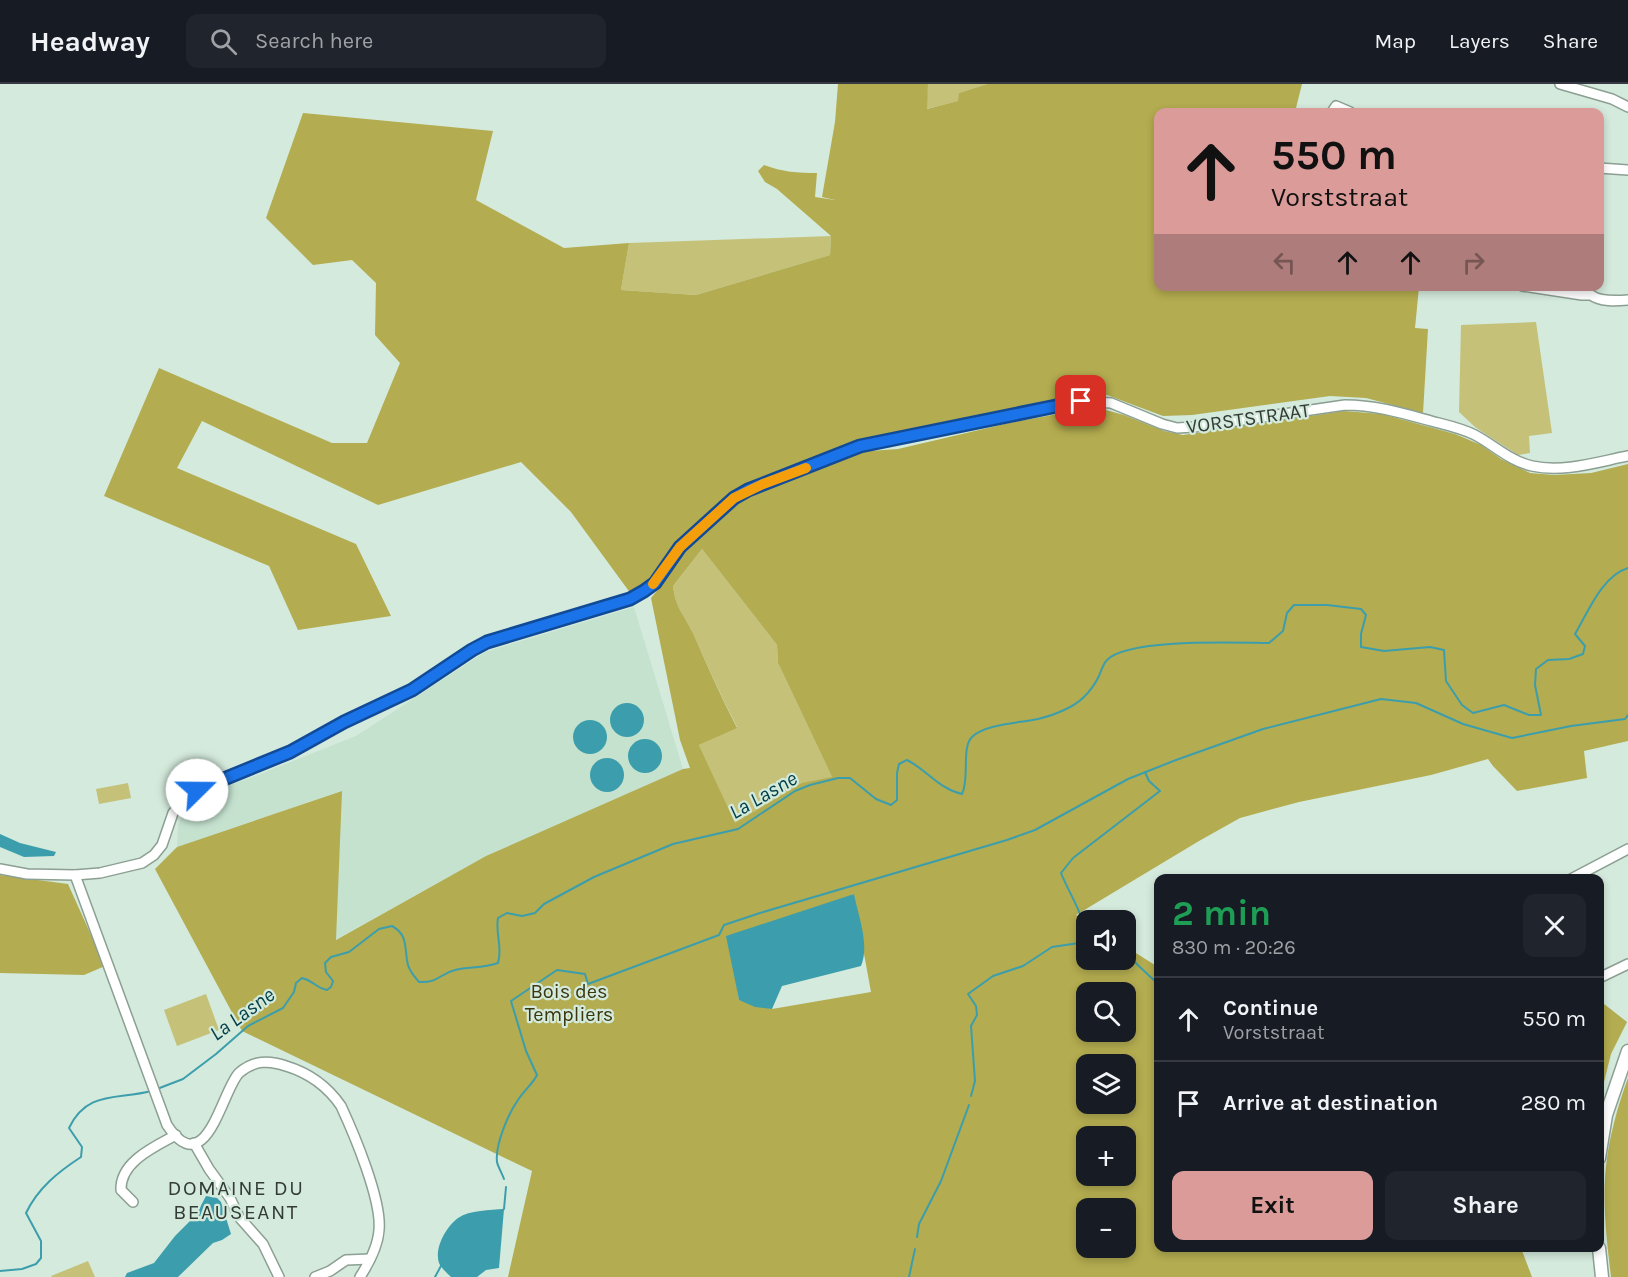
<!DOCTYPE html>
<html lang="en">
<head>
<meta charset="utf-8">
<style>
	body { margin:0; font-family:Karla,sans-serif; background:#20242c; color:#f1f3f6; height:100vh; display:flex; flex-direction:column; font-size:22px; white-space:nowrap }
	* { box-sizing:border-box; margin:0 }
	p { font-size:20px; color:#9ea1a6 }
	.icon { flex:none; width:33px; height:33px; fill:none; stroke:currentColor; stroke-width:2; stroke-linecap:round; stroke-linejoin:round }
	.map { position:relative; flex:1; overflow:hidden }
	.drawer { position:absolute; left:1154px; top:790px; width:450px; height:378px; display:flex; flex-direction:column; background:#171b24; border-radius:12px; box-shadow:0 3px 9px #0003 }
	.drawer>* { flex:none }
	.guide { position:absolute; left:1154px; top:24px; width:450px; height:183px; border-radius:12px; box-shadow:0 3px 9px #0003; background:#da9b99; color:#111; overflow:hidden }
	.controls { position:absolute; left:1076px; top:826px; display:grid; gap:12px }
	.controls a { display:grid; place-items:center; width:60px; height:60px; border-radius:12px; background:#171b24; box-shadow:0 3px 9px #0003; font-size:30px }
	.pin { position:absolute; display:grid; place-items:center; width:51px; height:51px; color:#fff; margin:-26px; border-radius:12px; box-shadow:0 3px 9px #0006 }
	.me { position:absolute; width:66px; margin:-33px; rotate:68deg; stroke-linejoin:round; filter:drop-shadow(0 0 4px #0008) }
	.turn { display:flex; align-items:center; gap:21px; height:126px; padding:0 18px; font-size:27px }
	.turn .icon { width:78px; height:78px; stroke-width:2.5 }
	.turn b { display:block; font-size:42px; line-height:51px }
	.lanes { display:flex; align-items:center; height:57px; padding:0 18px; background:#0003; justify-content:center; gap:30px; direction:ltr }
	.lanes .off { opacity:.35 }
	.round { display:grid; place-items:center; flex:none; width:63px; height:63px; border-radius:12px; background:#20242c }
	.summary { display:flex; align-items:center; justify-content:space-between; height:102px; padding:0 18px }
	h1 { font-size:36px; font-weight:700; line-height:45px; color:#1e9e55 }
	.button { display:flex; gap:12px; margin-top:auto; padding:12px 18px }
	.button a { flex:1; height:69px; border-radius:12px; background:#da9b99; color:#111; font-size:24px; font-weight:700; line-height:69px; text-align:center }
	.button a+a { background:#20242c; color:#f1f3f6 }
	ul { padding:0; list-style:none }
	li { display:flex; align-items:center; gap:18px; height:84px; padding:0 18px; border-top:2px solid #363941 }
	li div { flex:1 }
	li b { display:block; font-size:22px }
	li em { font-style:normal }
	header { display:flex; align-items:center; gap:36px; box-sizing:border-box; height:84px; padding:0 30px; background:#171b24; border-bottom:2px solid #363941 }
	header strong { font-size:28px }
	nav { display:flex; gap:33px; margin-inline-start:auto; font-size:21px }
	.search { width:420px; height:54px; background:#20242c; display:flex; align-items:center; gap:15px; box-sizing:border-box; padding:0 21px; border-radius:12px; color:#9ea1a6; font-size:22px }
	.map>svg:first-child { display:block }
</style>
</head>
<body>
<header>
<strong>Headway</strong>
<div class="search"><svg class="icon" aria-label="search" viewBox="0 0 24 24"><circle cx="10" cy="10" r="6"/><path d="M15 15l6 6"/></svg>Search here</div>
<nav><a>Map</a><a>Layers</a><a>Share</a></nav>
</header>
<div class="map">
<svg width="1628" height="1193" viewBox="0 0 1628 1193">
	<rect width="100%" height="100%" fill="#d4eadc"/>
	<path fill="#c5e2cf" d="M634,523L683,685L486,772L335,856L341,707L177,763L178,741L185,724L196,713L258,691L356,652L485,568Z"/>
	<g fill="#c5c179">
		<path d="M928,0H987L959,9V17L926,25Z"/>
		<path d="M831,152L830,171L696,211L621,206L629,159Z"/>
		<path d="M1536,238L1552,349L1529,352L1530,369L1518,371L1475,343L1459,328L1461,241Z"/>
		<path d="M702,465L777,561L778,579L833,695L737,745L699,661L737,643C721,612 707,581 693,549C683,530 676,525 673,502Z"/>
		<path d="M128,699L131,714L99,720L96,705Z"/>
		<path d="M206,910L219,946L177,962L164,926Z"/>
		<path d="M88,1177L95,1193H52L51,1192Z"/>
	</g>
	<g fill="#b3ac50" fill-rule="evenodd">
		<path d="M838,0H928L927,25L958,17L959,9L987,0H1302L1295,28H1158V202L1419,203L1415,244L1428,245L1423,329L1366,314L1330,312L1192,331L1163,332L1107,311L1074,312L952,341L833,366L745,404L733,419L755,407L856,368L898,365L1009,339L1079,326L1102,325L1124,331L1164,347L1183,351L1344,327L1382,330L1455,350L1481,361L1501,375L1530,389L1554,391L1591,389L1628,380V657L1584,667L1587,694L1517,707L1493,682L1488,675L1431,691L1299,718L1240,734L1199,757L1076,831L1086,837V876H1125V862L1158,883V1164H1521L1532,1193H508L532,1087L242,947L155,785L177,763L342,707L336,856L486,772L683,685L690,684L680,656L651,514L660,503L671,482L631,510L571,428L521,378L378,421L202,337L177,384L356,460L391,532L298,546L269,482L104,412L159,284L332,359H367L400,279L375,251L376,199L352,176L313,181L266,134L303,29L493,47L476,116L564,164L629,159L621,206L696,211L830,171L831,152L777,105L765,98L758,87L764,81C782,88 798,89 817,89L815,113L835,116L822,113L835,38ZM702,465L777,561L778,579L832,693L802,699L735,739L699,661L737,644C721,613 707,581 693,549C683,529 676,525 673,502ZM853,810L871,908L772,925L739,916L736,898ZM1086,909H1125V948H1086ZM1086,981H1125V1020H1086ZM1086,1053H1125V1092H1086ZM1086,1125H1125V1164H1086Z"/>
		<path d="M0,791L68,800L105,882L84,891L0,889Z"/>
		<path d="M1599,916L1627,938L1611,970L1599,1018Z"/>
		<path d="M1628,994V1193H1611C1607,1157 1602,1119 1606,1083C1609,1053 1618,1021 1628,994Z"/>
	</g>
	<g fill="#3c9eac">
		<circle cx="627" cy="636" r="17"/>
		<circle cx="590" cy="653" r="17"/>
		<circle cx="645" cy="672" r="17"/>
		<circle cx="607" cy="691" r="17"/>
		<path d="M0,750L20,759L56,768L54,772L24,773L0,763Z"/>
		<path d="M854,810C858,831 870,861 861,882L782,902L772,925L755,923L739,916L726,852Z"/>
		<path d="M206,1112L217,1114L221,1118L231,1150L222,1156L213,1159L178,1193H125L127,1189L154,1179L175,1152L196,1131Z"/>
		<path d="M504,1125L499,1184L486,1186L477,1193H451C447,1189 441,1184 439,1179C434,1164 446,1143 458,1134C470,1126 490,1126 504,1125Z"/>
	</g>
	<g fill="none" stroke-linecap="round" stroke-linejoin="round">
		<g stroke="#3c9eac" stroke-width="2">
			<path d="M1086,847C1081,826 1069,809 1061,789L1073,774L1160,707L1149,697L1145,688"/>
			<path d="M1125,869L1158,900"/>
			<path d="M157,1005L183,995L216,970L248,942L283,924L294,908L296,899L302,894C314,897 316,904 327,906L331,903L333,897L326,888L325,879L331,873L349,868L379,845L392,842C409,851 404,866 408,881C410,888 415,893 419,898C439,899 439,890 455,886C469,882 481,885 498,879C503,863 495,850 498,834L507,829L522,832L535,829L544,820L594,793L673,760L738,745L795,707L810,701L838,694H850L876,715L891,721L897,716V689L899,680L907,676C927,686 939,705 962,710C970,694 961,664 972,653C985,640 1020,639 1038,635C1046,633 1056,630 1064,626C1081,619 1091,608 1099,592C1101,587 1103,580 1107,576C1128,554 1237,559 1269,559L1283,547L1287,529L1294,521H1327L1361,525L1366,531L1361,550V563L1384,567L1430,563L1444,566L1446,597L1462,621L1473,629L1504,621L1529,631H1541L1535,601L1536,585L1548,576L1569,575L1583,570L1585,562L1575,550C1588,528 1602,492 1628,484"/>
			<path d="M971,1012L975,997L971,942L977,931L976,922L968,910L993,892L1023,882L1052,863L1086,858"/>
			<path d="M504,1095C502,1089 498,1083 497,1078C495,1061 508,1030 518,1016C524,1006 532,1001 537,991L526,967L511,917L557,886L585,890L588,900L719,851L724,841L760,829L1007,756L1035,746L1128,695L1176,676L1263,645L1381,615L1416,619L1463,640L1512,654L1571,642L1625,635L1628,631"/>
			<path d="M501,1127L504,1125L506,1103"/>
			<path d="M917,1153L919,1140L941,1097L969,1021"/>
			<path d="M0,1187L22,1185L36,1180L41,1174V1157L26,1129C38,1104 58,1088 81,1073L82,1063L69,1044C87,1006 118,1016 151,1007"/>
			<path d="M435,1193L442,1180"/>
			<path d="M909,1193L915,1165"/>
		</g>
		<defs>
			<g id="minor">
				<path d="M1560,0L1612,15L1628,23"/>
				<path d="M1332,28L1336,22L1350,28"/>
				<path d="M1599,84L1628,86"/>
				<path d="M1522,202L1582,211H1591C1600,218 1616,217 1628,216"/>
				<path d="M0,785L27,790L75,791L100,789L142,779L154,771L162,761L173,729L187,711L290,667L344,638L412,606L472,566L487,558L630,515L655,499L680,463L733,415L763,400L860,362L1081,317L1111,319L1162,340L1177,344L1194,343L1345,321C1375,321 1402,329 1431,337C1446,341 1461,344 1475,351C1494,361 1510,377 1532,382C1563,389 1597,378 1628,372"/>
				<path d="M75,791L167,1041C206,1100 222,1006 239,989C254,976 269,976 286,982C309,989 328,1003 341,1022C354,1050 382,1116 379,1146C378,1162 369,1179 360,1193"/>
				<path d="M1571,795L1628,765"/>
				<path d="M1599,894L1628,880"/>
				<path d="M194,1059L209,1085L230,1114L239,1133L263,1160L279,1193"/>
				<path d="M133,1118L121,1106C120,1078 154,1063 176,1051"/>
				<path d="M315,1193L330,1187L346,1176L370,1175"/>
			</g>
			<g id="major">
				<path d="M1599,1074L1606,1031L1628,967"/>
				<path d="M1599,1164L1602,1193"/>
			</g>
		</defs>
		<use href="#minor" stroke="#8b9f92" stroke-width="12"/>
		<use href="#major" stroke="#8b9f92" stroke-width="15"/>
		<use href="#minor" stroke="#fff" stroke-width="9"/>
		<use href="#major" stroke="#fff" stroke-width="12"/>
	</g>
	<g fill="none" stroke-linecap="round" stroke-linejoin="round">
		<defs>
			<path id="route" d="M197,706L290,668L344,638L412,606L472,566L487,558L630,515L644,507L655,499L680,463L734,414L748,406L860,362L1081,317"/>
		</defs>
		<use href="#route" stroke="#114b97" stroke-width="15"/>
		<use href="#route" stroke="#1a73e8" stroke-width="10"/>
		<path stroke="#f59e0b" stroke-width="10" d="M653,500L680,463L734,414L763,400L806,384"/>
	</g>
	<g text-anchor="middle" stroke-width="4.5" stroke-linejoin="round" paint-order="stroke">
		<g font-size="20" fill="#333b35" stroke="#d4eadc">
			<text transform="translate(1248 334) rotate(-8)" y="7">VORSTSTRAAT</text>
		</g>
		<g font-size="20" fill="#3a3710" stroke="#d4eadc">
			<text x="569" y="914">Bois des<tspan x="569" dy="23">Templiers</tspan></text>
		</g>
		<g font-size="21" font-style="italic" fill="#034149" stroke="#d4eadc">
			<text transform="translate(763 711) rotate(-30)" y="7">La Lasne</text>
			<text transform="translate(242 930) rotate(-36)" y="7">La Lasne</text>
		</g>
		<g font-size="21" letter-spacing="1.5" fill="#333b35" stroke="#d4eadc">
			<text x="236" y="1111">DOMAINE DU<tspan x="236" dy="24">BEAUSEANT</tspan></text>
		</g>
	</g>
</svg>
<div class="controls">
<a><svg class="icon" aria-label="sound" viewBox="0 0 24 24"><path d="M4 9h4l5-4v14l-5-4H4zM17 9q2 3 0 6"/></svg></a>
<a><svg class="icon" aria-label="search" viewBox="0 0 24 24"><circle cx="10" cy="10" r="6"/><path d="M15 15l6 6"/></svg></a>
<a><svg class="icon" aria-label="layers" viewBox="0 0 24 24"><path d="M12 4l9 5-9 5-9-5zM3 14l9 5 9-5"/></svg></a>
<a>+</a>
<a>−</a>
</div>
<div class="pin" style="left:1081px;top:317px;background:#d93025"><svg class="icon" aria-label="arrive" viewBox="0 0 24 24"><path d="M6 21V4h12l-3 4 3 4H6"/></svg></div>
<svg class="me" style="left:197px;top:706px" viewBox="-20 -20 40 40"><circle r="19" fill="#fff"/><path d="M0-13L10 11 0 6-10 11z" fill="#1a73e8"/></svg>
<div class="guide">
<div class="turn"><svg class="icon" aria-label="ahead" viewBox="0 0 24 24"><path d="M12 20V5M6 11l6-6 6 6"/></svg><div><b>550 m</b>Vorststraat</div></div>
<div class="lanes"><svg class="icon off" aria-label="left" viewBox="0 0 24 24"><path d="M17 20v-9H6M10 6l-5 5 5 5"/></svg><svg class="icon" aria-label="ahead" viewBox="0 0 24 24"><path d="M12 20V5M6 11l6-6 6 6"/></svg><svg class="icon" aria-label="ahead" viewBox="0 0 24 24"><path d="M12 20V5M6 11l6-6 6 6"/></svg><svg class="icon off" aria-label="right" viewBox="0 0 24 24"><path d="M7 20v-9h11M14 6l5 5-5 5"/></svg></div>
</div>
<section class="drawer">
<div class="summary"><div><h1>2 min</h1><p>830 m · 20:26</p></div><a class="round"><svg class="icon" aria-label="close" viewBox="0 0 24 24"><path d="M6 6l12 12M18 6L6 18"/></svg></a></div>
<ul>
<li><svg class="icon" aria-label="ahead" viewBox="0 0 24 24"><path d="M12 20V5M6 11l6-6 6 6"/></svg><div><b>Continue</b><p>Vorststraat</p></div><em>550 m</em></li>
<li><svg class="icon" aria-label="arrive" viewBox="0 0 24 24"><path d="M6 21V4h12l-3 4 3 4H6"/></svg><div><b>Arrive at destination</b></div><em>280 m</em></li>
</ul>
<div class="button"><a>Exit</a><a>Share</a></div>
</section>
</div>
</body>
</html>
